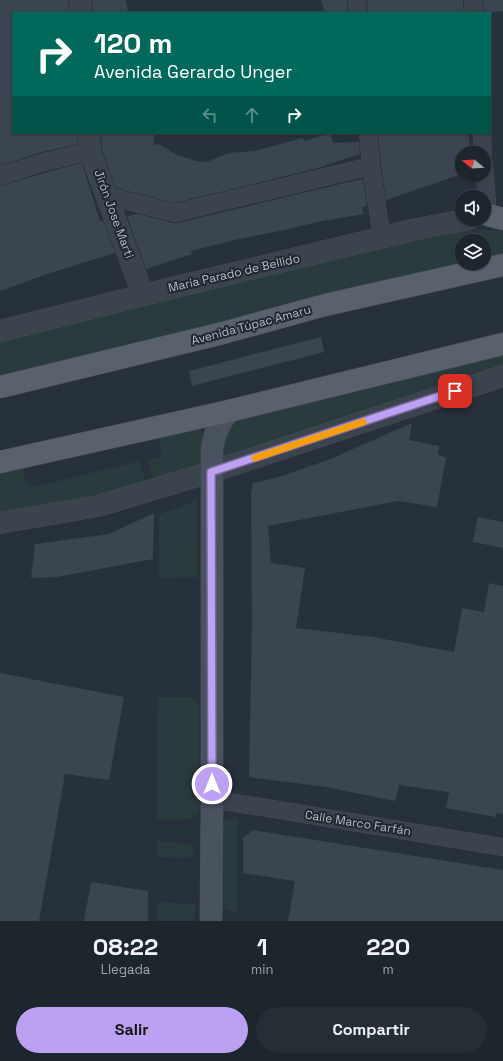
<!DOCTYPE html>
<html lang="es">
<head>
<meta charset="utf-8">
<style>
	body { margin:0; font-family:"Space Grotesk",sans-serif; background:#252d35; color:#f1f3f6; height:100vh; display:flex; flex-direction:column; font-size:15px; white-space:nowrap }
	* { box-sizing:border-box; margin:0 }
	p { font-size:13px; color:#a0a5aa }
	.icon { flex:none; width:22px; height:22px; fill:none; stroke:currentColor; stroke-width:2; stroke-linecap:round; stroke-linejoin:round }
	.map { position:relative; height:921px; overflow:hidden }
	.panel { display:flex; flex-direction:column; background:#1d252d; flex:1 }
	.panel>* { flex:none }
	.guide { position:absolute; left:12px; top:12px; width:479px; height:122px; border-radius:0px; box-shadow:0 1px 3px #0004,0 0 0 1px #3b4249; background:#00695c; color:#fff; overflow:hidden }
	.needle { width:26px; rotate:288deg }
	.buttons { position:absolute; left:455px; top:146px; display:grid; gap:8px }
	.buttons a { display:grid; place-items:center; width:36px; height:36px; border-radius:50%; background:#1d252d; box-shadow:0 1px 3px #0004,0 0 0 1px #3b4249; font-size:20px }
	.pin { position:absolute; display:grid; place-items:center; width:34px; height:34px; color:#fff; margin:-17px; border-radius:8px; box-shadow:0 2px 6px #0006 }
	.me { position:absolute; width:44px; margin:-22px; rotate:0deg; stroke-linejoin:round; filter:drop-shadow(0 0 3px #0008) }
	.turn { display:flex; align-items:center; gap:14px; height:84px; padding:0 16px; font-size:18px }
	.turn .icon { width:52px; height:52px; stroke-width:2.5 }
	.turn b { display:block; font-size:28px; line-height:34px }
	.lanes { display:flex; align-items:center; height:38px; padding:0 16px; background:#0003; justify-content:center; gap:20px; direction:ltr }
	.lanes .off { opacity:.35 }
	.eta { display:flex; justify-content:space-evenly; align-items:center; height:68px; text-align:center }
	.eta b { font-size:24px; font-weight:800; line-height:28px }
	.button { display:flex; gap:8px; margin-top:auto; padding:8px 16px }
	.button a { flex:1; height:46px; border-radius:24px; background:#bca0f2; color:#111; font-size:16px; font-weight:800; line-height:46px; text-align:center }
	.button a+a { background:#252d35; color:#f1f3f6 }
	.map>svg:first-child { display:block }
</style>
</head>
<body>
<div class="map">
<svg width="503" height="921" viewBox="0 0 503 921">
	<rect width="100%" height="100%" fill="#27313c"/>
	<g fill="#293b3d" fill-rule="evenodd">
		<path d="M503,230V263L0,385V335L419,232ZM462,241H484V263H462Z"/>
		<path d="M503,347V374L215,468L224,422Z"/>
		<path d="M198,427L205,435L209,471L155,487L148,459L159,457L162,454L156,430Z"/>
		<path d="M140,461L147,489L0,520V473L21,468C24,475 26,486 34,487Z"/>
		<path d="M197,500L198,577L159,578V515Z"/>
		<path d="M158,697H191L199,704V812L192,819L157,820Z"/>
		<path d="M238,816L237,914L213,904L214,824Z"/>
		<path d="M157,841L189,844L193,846V854L189,858L157,857Z"/>
		<path d="M157,902L195,904L194,921H157Z"/>
	</g>
	<g fill="#3a4552">
		<path d="M0,0H68L69,13H13V133H77L78,144L38,153L0,166Z"/>
		<path d="M92,0H126L128,13H93Z"/>
		<path d="M321,0H347L348,13H325Z"/>
		<path d="M367,0H463L464,13H368Z"/>
		<path d="M483,0H503V11L484,13Z"/>
		<path d="M101,133H154V145L159,144L175,154L195,161L207,162L228,153L254,151L303,138L304,141L330,133L333,143L359,142L360,154L314,169L175,203L116,188L102,149Z"/>
		<path d="M378,133H468L471,153H462V174L386,200L381,165Z"/>
		<path d="M82,163L100,221L103,220L115,253L47,274L0,291V186L44,173Z"/>
		<path d="M363,179L367,206L362,207L364,214L318,222L280,231L239,239L191,251L192,254L146,269L127,216L139,214L173,223H177L357,180Z"/>
		<path d="M321,337L324,352L192,386L189,371Z"/>
		<path d="M412,423L409,440L439,446L438,454L446,458L437,507L398,501L268,526L271,563L305,568L296,628L373,637L454,652L462,608L484,612L489,583L503,586V814L496,813V817L446,808L449,792L399,785L395,801L326,787L249,777L252,623L251,493L253,483L279,477L328,460Z"/>
		<path d="M154,513L153,559L57,577L31,578L35,544L109,534Z"/>
		<path d="M478,517L503,522V548L473,542Z"/>
		<path d="M0,673L124,697L109,780L65,774L39,921H0Z"/>
		<path d="M253,830L503,870V921H288L295,881L243,873V838Z"/>
		<path d="M91,882L148,891V921H84Z"/>
	</g>
	<g fill="none" stroke-linecap="round" stroke-linejoin="round">
		<defs>
			<g id="minor">
				<path d="M357,0L358,13"/>
				<path d="M473,0L474,13"/>
				<path d="M368,133L371,166L382,238"/>
				<path d="M482,133L483,153"/>
				<path d="M484,163L488,215"/>
				<path d="M0,176L41,163L90,151"/>
				<path d="M107,196L175,213L371,166"/>
				<path d="M212,799L503,847"/>
			</g>
			<g id="tertiary">
				<path d="M80,0L81,13"/>
				<path d="M89,133L90,151L143,295"/>
				<path d="M0,331L143,295L417,229L469,219"/>
				<path d="M0,523L98,506L211,472L503,376"/>
			</g>
			<path id="secondary" d="M211,921L212,799V450C214,434 219,422 229,411"/>
			<g id="primary">
				<path d="M488,215L503,219"/>
				<path d="M0,387L223,333L325,305L503,265"/>
				<path d="M0,462L229,411L503,344"/>
			</g>
		</defs>
		<use href="#minor" stroke="#444c55" stroke-width="18"/>
		<use href="#tertiary" stroke="#444c55" stroke-width="22"/>
		<use href="#secondary" stroke="#444c55" stroke-width="23"/>
		<use href="#primary" stroke="#444c55" stroke-width="23"/>
		<use href="#minor" stroke="#3b434c" stroke-width="17"/>
		<use href="#tertiary" stroke="#3b434c" stroke-width="21"/>
		<use href="#secondary" stroke="#49525f" stroke-width="22"/>
		<use href="#primary" stroke="#59626c" stroke-width="22"/>
	</g>
	<g fill="none" stroke-linecap="round" stroke-linejoin="round">
		<defs>
			<path id="route" d="M212,784L211,472L455,391"/>
		</defs>
		<use href="#route" stroke="#7a689d" stroke-width="10"/>
		<use href="#route" stroke="#bca0f2" stroke-width="7"/>
		<path stroke="#f59e0b" stroke-width="7" d="M255,458L363,422"/>
	</g>
	<g text-anchor="middle" stroke-width="4" stroke-linejoin="round" paint-order="stroke">
		<g font-size="12" fill="#b7bec7" stroke="#202831">
			<text transform="translate(114 214) rotate(70)" y="4">Jirón Jose Marti</text>
			<text transform="translate(234 273) rotate(-13)" y="4">María Parado de Bellido</text>
			<text transform="translate(251 325) rotate(-15)" y="4">Avenida Túpac Amaru</text>
			<text transform="translate(358 823) rotate(9)" y="4">Calle Marco Farfán</text>
		</g>
	</g>
</svg>
<div class="buttons">
<a><svg class="needle" viewBox="-14 -14 28 28"><path d="M0-13l5 13h-10z" fill="#e53935"/><path d="M0 13l5-13h-10z" fill="#a0a5aa"/></svg></a>
<a><svg class="icon" aria-label="sound" viewBox="0 0 24 24"><path d="M4 9h4l5-4v14l-5-4H4zM17 9q2 3 0 6"/></svg></a>
<a><svg class="icon" aria-label="layers" viewBox="0 0 24 24"><path d="M12 4l9 5-9 5-9-5zM3 14l9 5 9-5"/></svg></a>
</div>
<div class="pin" style="left:455px;top:391px;background:#d93025"><svg class="icon" aria-label="arrive" viewBox="0 0 24 24"><path d="M6 21V4h12l-3 4 3 4H6"/></svg></div>
<svg class="me" style="left:212px;top:784px" viewBox="-20 -20 40 40"><circle r="17" fill="#bca0f2" stroke="#fff" stroke-width="3"/><path d="M0-11L8 9 0 5-8 9z" fill="#fff"/></svg>
<div class="guide">
<div class="turn"><svg class="icon" aria-label="right" viewBox="0 0 24 24"><path d="M7 20v-9h11M14 6l5 5-5 5"/></svg><div><b>120 m</b>Avenida Gerardo Unger</div></div>
<div class="lanes"><svg class="icon off" aria-label="left" viewBox="0 0 24 24"><path d="M17 20v-9H6M10 6l-5 5 5 5"/></svg><svg class="icon off" aria-label="ahead" viewBox="0 0 24 24"><path d="M12 20V5M6 11l6-6 6 6"/></svg><svg class="icon" aria-label="right" viewBox="0 0 24 24"><path d="M7 20v-9h11M14 6l5 5-5 5"/></svg></div>
</div>
</div>
<section class="panel">
<div class="eta">
<div><b>08:22</b><p>Llegada</p></div>
<div><b>1</b><p>min</p></div>
<div><b>220</b><p>m</p></div>
</div>
<div class="button"><a>Salir</a><a>Compartir</a></div>
</section>
</body>
</html>
